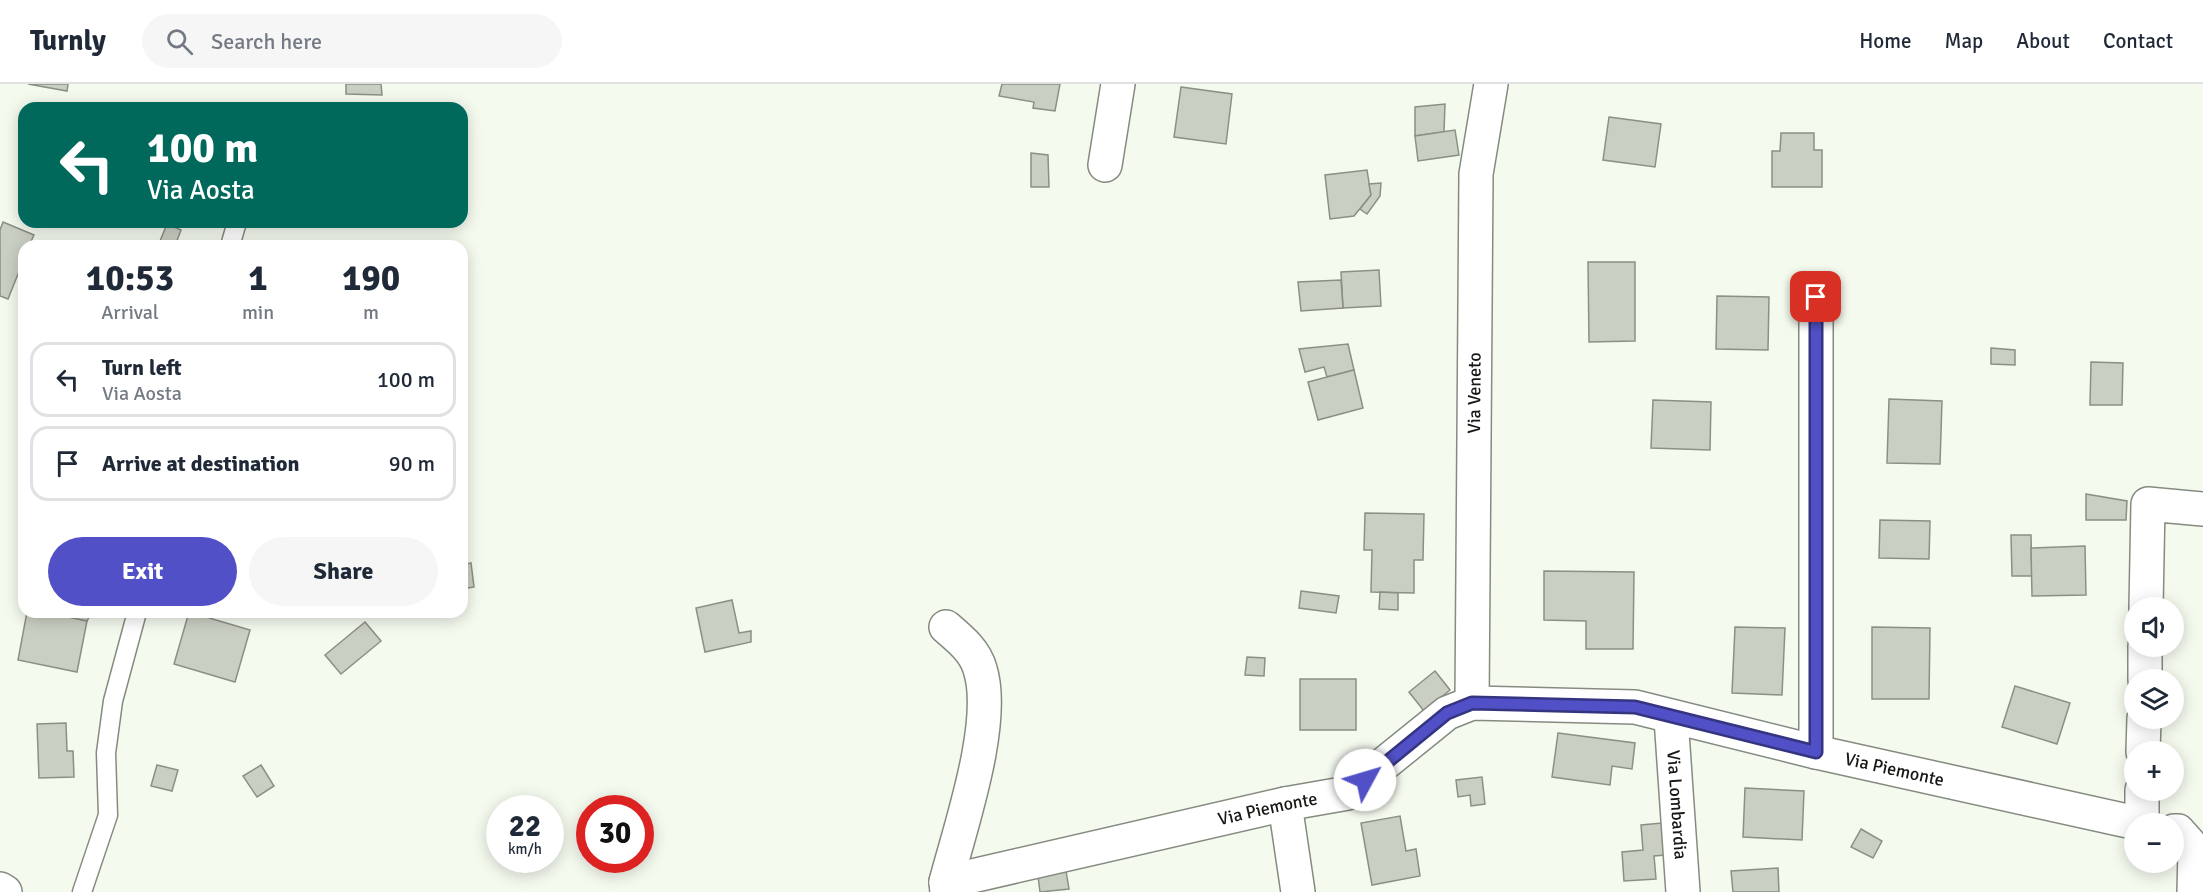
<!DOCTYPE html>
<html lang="en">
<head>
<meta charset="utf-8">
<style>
	body { margin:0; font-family:Signika,sans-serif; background:#f6f6f7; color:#1f2937; height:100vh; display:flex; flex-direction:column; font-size:22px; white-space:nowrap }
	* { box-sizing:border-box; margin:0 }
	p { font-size:20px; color:#747a83 }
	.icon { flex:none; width:33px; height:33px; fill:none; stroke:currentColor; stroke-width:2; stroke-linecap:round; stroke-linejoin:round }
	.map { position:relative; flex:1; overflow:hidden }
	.details { position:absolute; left:18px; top:156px; width:450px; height:378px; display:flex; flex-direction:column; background:#fff; border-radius:18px; box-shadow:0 3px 15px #0003 }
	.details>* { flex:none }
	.top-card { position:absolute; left:18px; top:18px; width:450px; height:126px; border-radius:18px; box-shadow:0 3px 15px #0003; background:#00695c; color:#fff; overflow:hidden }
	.fabs { position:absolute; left:2124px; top:513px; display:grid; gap:12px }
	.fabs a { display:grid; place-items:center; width:60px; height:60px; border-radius:50%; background:#fff; box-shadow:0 3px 15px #0003; font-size:30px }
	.speed { position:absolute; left:486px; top:711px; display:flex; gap:12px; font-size:30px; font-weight:700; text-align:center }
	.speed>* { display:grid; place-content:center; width:78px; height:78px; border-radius:50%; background:#fff; box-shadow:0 3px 15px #0003; line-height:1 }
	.speed small { font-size:15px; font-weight:400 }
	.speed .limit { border:9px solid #d22; background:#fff; color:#111 }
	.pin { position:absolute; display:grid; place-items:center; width:51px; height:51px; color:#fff; margin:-26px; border-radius:12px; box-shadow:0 3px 9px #0006 }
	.me { position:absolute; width:66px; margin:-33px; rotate:51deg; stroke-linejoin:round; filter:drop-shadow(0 0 4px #0008) }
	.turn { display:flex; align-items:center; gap:21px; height:126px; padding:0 30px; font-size:27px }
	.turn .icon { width:78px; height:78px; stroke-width:2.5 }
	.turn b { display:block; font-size:42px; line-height:51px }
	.eta { display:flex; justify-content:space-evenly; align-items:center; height:102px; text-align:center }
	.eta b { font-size:36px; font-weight:800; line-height:42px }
	.action { display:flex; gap:12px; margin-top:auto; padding:12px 30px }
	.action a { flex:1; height:69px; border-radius:36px; background:#5250c7; color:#fff; font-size:24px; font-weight:800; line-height:69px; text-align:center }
	.action a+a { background:#f6f6f7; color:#1f2937 }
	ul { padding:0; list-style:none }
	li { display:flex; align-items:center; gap:18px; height:75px; margin:0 12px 9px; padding:0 18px; border:3px solid #e0e1e3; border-radius:18px }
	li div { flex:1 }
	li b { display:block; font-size:22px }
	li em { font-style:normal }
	header { display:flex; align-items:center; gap:36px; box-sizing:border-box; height:84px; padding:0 30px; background:#fff; border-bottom:2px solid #e0e1e3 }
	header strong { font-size:28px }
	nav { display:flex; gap:33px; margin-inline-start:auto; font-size:21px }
	.search { width:420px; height:54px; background:#f6f6f7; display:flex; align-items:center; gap:15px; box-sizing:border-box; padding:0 21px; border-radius:33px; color:#747a83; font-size:22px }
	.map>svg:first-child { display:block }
</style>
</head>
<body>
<header>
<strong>Turnly</strong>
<div class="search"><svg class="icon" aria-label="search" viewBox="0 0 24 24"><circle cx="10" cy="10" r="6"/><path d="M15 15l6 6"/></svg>Search here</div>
<nav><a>Home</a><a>Map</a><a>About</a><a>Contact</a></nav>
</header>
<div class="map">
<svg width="2203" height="808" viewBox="0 0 2203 808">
	<rect width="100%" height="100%" fill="#f5faef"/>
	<g fill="#cacfc4" stroke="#8b9086" stroke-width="1.5">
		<path d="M28,0H68L67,7Z"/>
		<path d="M346,0H381L382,11L346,10Z"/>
		<path d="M1002,0H1060L1055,27L1033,24L1034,18L999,12Z"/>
		<path d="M1181,3L1232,10L1226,60L1174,53Z"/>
		<path d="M1445,20L1444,48L1415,52V23Z"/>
		<path d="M1609,33L1661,40L1655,83L1603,76Z"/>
		<path d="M1455,46L1459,71L1418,77L1415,52Z"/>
		<path d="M1781,49H1814V66H1822V103H1772V67H1780Z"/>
		<path d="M1031,69L1048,71L1049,103H1031Z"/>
		<path d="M1367,86L1371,111L1354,132L1330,135L1325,91Z"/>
		<path d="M1381,99L1380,112L1367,130L1360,125L1371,111L1369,100Z"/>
		<path d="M3,138L34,151L29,162H24V175L8,215L0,212V146Z"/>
		<path d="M167,140L181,146L175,162H158Z"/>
		<path d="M1588,178H1635V257L1589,258Z"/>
		<path d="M1379,186L1381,222L1343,224L1341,188Z"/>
		<path d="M1341,196L1343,224L1301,227L1298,198Z"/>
		<path d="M1717,212L1769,213L1768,266L1716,265Z"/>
		<path d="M1348,260L1354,286L1327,293L1324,283L1305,288L1299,265Z"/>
		<path d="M1991,264L2015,266V281L1991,280Z"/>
		<path d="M2091,278L2123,279L2122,321H2090Z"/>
		<path d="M1354,286L1363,324L1318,336L1308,298Z"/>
		<path d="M1889,315L1942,317L1940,380L1887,379Z"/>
		<path d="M1653,316L1711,318L1710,366L1651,364Z"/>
		<path d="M2086,410L2127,417L2126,436H2086Z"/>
		<path d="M1365,429L1424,430L1423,476H1414V509L1371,508L1372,466H1364Z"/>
		<path d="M1880,436L1930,437L1929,475L1879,474Z"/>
		<path d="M2011,451H2031L2032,492H2012Z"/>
		<path d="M2085,462L2086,511L2032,512L2031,464Z"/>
		<path d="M471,479L474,503L462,505V481Z"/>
		<path d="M1544,487L1634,488L1633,565H1586V537L1544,536Z"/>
		<path d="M1301,507L1339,512L1336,529L1299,524Z"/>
		<path d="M1380,508L1398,509V526L1379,525Z"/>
		<path d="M732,516L739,549L751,547V558L705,568L696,524Z"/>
		<path d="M27,528H46L87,537L77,588L18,576Z"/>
		<path d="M46,528H92L87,537Z"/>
		<path d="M189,528L250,546L235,598L174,580Z"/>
		<path d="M365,538L381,557L341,590L325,571Z"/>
		<path d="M1735,543L1785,544L1782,611L1732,609Z"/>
		<path d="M1872,543L1930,544L1929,615H1872Z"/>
		<path d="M1247,573L1265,574L1264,592L1245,591Z"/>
		<path d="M1435,587L1450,606L1424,627L1409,608Z"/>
		<rect x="1300" y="595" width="56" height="51"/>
		<path d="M2015,602L2070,619L2057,660L2002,643Z"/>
		<path d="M66,639L67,667H73L74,693L39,694L37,640Z"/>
		<path d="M1558,649L1635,659L1632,685L1612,682L1610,701L1552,693Z"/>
		<path d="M157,681L178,686L172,707L151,702Z"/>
		<path d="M261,681L274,702L257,713L243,692Z"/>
		<path d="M1482,693L1485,720L1471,722L1470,711L1458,713L1456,696Z"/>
		<path d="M1745,704L1804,707L1802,756L1743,753Z"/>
		<path d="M1400,732L1406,767L1416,765L1420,792L1372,801L1361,739Z"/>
		<path d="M1662,739L1665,771L1654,772L1656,795L1624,797L1622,768L1643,766L1641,741Z"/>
		<path d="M1861,745L1882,757L1873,774L1851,763Z"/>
		<path d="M1778,784L1779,808H1733L1731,787Z"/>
		<path d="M1066,787L1069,805L1040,808L1038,792Z"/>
	</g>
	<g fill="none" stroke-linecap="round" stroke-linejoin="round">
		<defs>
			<g id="service">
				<path d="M230,162L237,138"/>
				<path d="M82,808L108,731L106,669L113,617L137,528"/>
			</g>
			<g id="minor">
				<path d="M1105,81L1118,0"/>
				<path d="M1816,213V668"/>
				<path d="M2146,524L2148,420L2203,425"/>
				<path d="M2145,596V562"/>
				<path id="s1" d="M1472,619L1476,90L1491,0"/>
				<path id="s2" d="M1671,634L1683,808"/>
				<path d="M2143,668L2144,634"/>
				<path d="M1285,720L1298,808"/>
				<path d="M2142,740V706"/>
				<path d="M2174,747H2178L2195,766L2194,808"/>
				<path d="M946,798C960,744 997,638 980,585C975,567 960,555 946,543"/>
				<path d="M0,805L5,808"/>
				<path id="s3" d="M947,808L946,798L1285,720L1348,709L1447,629L1472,619L1635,623L1816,668L2141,740"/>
			</g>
		</defs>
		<use href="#service" stroke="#868b81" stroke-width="21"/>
		<use href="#minor" stroke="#868b81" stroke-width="36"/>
		<use href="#service" stroke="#fff" stroke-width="18"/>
		<use href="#minor" stroke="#fff" stroke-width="33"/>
	</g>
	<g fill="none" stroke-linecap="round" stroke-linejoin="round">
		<defs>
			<path id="route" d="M1365,696L1447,629L1472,619L1635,623L1816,668V213"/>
		</defs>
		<use href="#route" stroke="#353481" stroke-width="15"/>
		<use href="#route" stroke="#5250c7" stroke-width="10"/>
	</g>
	<g text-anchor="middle" stroke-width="6" stroke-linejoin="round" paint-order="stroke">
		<g font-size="18" fill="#161814" stroke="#fff">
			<text dy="6" stroke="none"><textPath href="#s1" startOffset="310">Via Veneto</textPath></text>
			<text dy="6" stroke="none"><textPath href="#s3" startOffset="1006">Via Piemonte</textPath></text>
			<text dy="6" stroke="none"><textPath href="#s2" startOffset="87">Via Lombardia</textPath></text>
			<text dy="6" stroke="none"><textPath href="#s3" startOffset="340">Via Piemonte</textPath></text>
		</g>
	</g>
</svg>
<div class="fabs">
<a><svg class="icon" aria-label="sound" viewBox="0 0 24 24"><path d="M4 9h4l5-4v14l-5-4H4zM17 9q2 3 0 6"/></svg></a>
<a><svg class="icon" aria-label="layers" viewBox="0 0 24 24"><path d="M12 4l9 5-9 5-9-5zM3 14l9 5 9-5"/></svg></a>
<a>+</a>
<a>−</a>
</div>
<div class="speed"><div>22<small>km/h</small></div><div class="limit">30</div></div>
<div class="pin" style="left:1816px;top:213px;background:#d93025"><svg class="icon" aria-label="arrive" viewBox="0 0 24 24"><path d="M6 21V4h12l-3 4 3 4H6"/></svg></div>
<svg class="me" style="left:1365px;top:696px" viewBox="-20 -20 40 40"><circle r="19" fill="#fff"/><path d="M0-13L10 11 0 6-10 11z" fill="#5250c7"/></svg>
<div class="top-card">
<div class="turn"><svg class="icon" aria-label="left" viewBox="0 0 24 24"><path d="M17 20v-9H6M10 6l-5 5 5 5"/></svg><div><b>100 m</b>Via Aosta</div></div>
</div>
<section class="details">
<div class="eta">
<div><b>10:53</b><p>Arrival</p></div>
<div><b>1</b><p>min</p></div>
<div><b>190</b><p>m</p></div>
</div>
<ul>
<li><svg class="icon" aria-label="left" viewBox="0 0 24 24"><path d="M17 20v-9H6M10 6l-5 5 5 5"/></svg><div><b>Turn left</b><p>Via Aosta</p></div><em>100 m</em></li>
<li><svg class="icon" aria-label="arrive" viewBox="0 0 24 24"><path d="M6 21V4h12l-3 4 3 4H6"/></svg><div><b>Arrive at destination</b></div><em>90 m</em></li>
</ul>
<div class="action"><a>Exit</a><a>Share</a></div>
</section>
</div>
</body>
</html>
